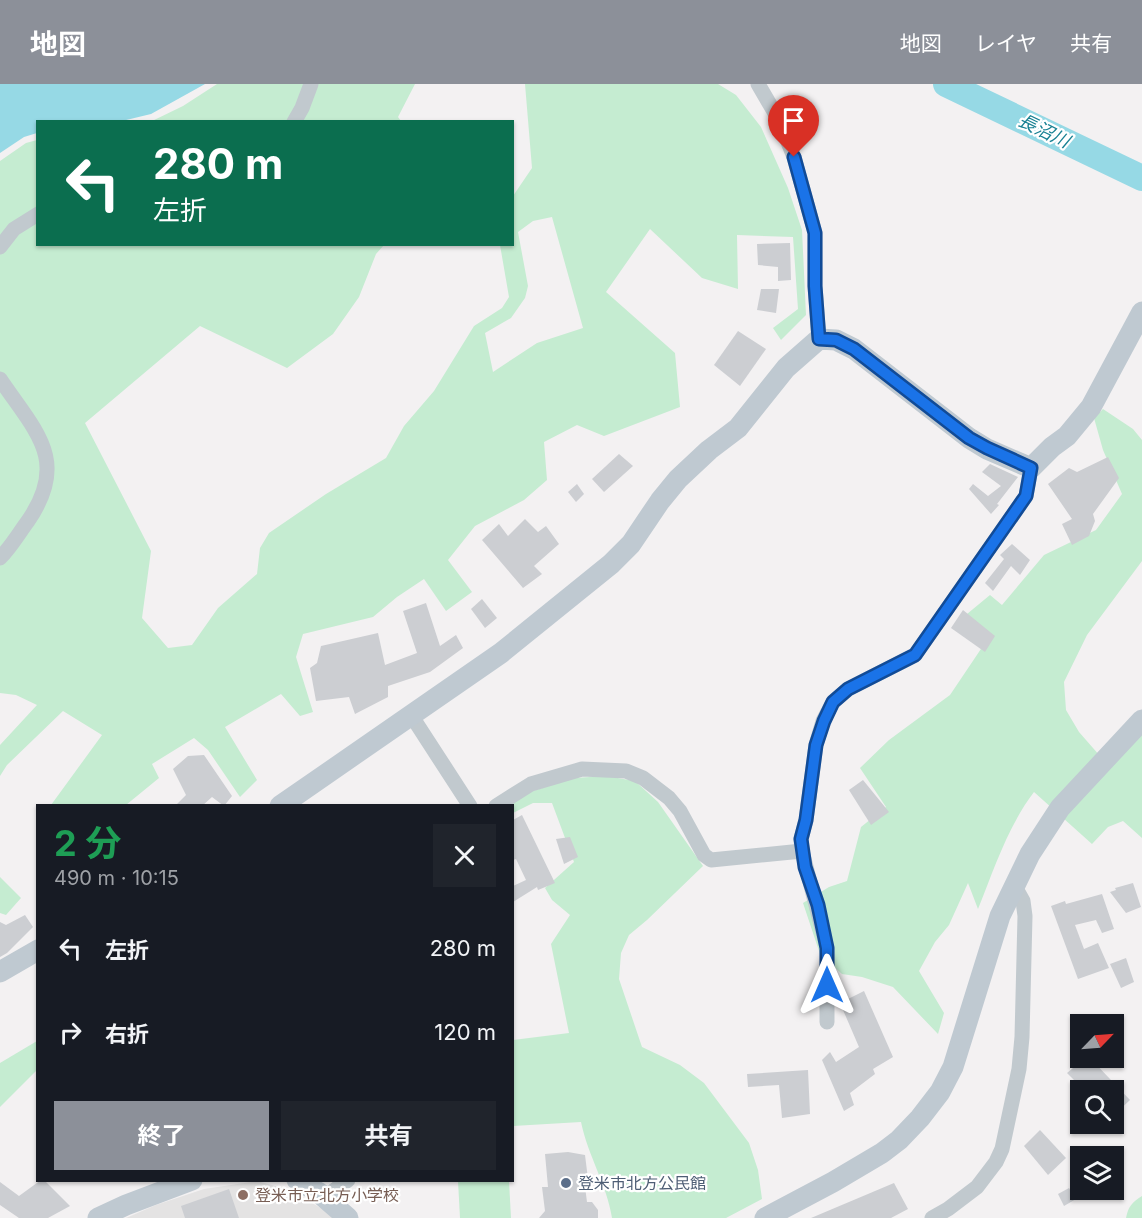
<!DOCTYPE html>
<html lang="ja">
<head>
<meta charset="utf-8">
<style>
	body { margin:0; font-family:Inter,"Noto Sans JP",sans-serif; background:#20242c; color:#f1f3f6; height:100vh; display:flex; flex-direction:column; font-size:22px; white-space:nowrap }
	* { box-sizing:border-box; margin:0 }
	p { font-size:20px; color:#9ea1a6 }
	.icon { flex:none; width:33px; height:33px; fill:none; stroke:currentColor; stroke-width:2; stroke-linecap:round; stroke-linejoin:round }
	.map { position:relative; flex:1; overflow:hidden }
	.sheet { position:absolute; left:36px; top:720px; width:478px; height:378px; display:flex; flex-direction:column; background:#171b24; border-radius:0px; box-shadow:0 2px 4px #0004 }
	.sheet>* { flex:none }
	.hud { position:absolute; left:36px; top:36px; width:478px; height:126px; border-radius:0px; box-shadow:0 2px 4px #0004; background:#0b6e4f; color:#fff; overflow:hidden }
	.needle { width:39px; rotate:65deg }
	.fabs { position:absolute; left:1070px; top:930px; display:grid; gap:12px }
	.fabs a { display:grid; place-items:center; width:54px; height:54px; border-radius:0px; background:#171b24; box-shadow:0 2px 4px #0004; font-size:30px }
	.pin { position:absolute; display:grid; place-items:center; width:51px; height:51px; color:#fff; margin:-62px -26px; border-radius:50% 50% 50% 0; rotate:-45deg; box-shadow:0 0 6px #0007 }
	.pin .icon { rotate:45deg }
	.me { position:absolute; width:66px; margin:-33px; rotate:0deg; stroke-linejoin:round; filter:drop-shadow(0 0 4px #0008) }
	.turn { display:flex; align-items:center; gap:21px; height:126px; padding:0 18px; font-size:27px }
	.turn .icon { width:78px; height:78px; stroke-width:2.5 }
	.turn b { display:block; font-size:42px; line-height:51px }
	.round { display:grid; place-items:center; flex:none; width:63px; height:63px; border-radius:0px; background:#20242c }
	.summary { display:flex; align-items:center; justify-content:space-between; height:102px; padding:0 18px }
	h1 { font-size:36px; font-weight:700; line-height:45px; color:#1e9e55 }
	.button { display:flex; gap:12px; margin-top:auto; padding:12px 18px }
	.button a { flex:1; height:69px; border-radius:0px; background:#8c9099; color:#fff; font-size:24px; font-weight:700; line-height:69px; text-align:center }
	.button a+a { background:#20242c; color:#f1f3f6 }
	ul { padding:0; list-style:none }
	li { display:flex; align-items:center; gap:18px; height:84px; padding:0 18px }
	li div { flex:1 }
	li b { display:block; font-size:22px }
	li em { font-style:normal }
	header { display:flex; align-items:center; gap:36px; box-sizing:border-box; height:84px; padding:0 30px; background:#8c9099; color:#fff }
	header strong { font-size:28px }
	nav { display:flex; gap:33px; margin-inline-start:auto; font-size:21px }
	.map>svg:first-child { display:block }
</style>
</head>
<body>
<header>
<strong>地図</strong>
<nav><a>地図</a><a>レイヤ</a><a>共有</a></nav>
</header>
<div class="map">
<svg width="1142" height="1134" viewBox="0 0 1142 1134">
	<rect width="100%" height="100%" fill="#f3f1f2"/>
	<path fill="#e4e3e3" d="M257,1097L290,1106L324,1126L333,1134H126L156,1121L204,1105Z"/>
	<g fill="#c5ecd1" fill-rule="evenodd">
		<path d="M217,0H415L398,33L401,37L150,38L183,22Z"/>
		<path d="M525,0H718L736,11L761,43L788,104L802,146L806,231L781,256L773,244L798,225L793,153L737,151L738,205L702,194L650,145L606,208L675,269L680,323L604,352L577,341L544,358L547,396L524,416L475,442L448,476L472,508L446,527L424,495L397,513L373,533L303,550L296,573L313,628L300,632L281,610L225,643L257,696L240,713L208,666L194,654L152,680L159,694L126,721H51L102,651L63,627L7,681L0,692V661L37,621L16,611L0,609V77L26,59L37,56L38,160L384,161L376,170L359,213L333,250L287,284L200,242L85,339L151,467L142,534L168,564L192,561L218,524L257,490L260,464L269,449L326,410L386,374L404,342L434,307L474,242L502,224L509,213L500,161L513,160V112L532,84ZM552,133L583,244L537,259L493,288L485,249L511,234L525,214L528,202L518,148L533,137Z"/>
		<path d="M1103,325L1133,345L1142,356V477L1087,551L1064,598L1066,626L1079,648L1100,672L1142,631V754L1123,737L1108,743L1092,760L1034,708C1008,742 994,785 978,825L968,799L949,841L935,858L919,887L944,929L938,950L893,903L862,893L842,890L820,870L803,819L829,803L847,797L861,743L886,723L860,684L889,656L950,611L989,553L967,530L990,511L1002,521L1044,471L1096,446L1122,410L1103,366L1094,334Z"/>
		<path d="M606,692L635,697L658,718L703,782L647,836L629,851L621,869L619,895L642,963L680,981L704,999L749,1059L758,1086L762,1115L726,1134H612C607,1101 588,1072 581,1038L513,1042V956L569,949L551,860L570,831L552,816L545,804L574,778L552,719H533L513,729V722H485L574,694Z"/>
		<path d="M0,793L21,814L6,831L0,829Z"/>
		<path d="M37,957V986L0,1023V979Z"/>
		<path d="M458,1097H509L511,1134H460Z"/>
		<path d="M1142,1112V1134H1126C1128,1123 1132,1118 1142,1112Z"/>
	</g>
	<path fill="#96d9e5" d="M0,0H205L151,30L122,37L38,38L37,49L24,53L0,69Z"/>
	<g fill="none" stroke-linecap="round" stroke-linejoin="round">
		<path stroke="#96d9e5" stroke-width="26" d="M946,0L1142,94"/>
	</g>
	<g fill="#ccced2">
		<path d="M790,159L791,196L778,197V183L758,181L757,160Z"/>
		<path d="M761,205H779L776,229L757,226Z"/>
		<path d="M738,247L766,265L740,302L714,281Z"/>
		<path d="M619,370L633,382L604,408L592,395Z"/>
		<path d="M1108,373L1119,394L1093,430L1095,437L1089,452L1072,461L1062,440L1072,435L1048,400L1069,384L1077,388Z"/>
		<path d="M990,380L1018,393L997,420L999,421L991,430L969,405L973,400L988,412L1001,402L982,388Z"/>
		<path d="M577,400L584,410L576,418L568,408Z"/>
		<path d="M525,435L538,448L546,442L559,460L534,482L542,490L523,504L482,456L499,440L508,452Z"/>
		<path d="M1012,460L1030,476L1020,491L1011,482L993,507L985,499L1004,475L1000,471Z"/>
		<path d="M482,515L497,534L485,544L471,525Z"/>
		<path d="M426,519L440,562L456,551L463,564L430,588L388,602V613L355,630L349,613L316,617L310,584L317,579L321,562L378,549L385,581L417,569L403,527Z"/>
		<path d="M963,526L995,552L985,568L951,544Z"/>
		<path d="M204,671L232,712L224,722L212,713L202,722H175L186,711L173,685L188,672Z"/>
		<path d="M863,696L889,728L871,741L849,706Z"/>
		<path d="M522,731L555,799L538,806L537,803L513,818V802L526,796L516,775L513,776V736Z"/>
		<path d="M570,753L578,773L564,780L556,755Z"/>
		<path d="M1133,799L1141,823L1126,829L1110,808L1116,806L1115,804Z"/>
		<path d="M1102,810L1114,845L1102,849L1096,836L1075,841L1084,865L1098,859L1109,884L1078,895L1051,822L1065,817L1066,820Z"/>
		<path d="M25,831L33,843L7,869L0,873V838L6,841Z"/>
		<path d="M1126,874L1134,898L1121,904L1110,880Z"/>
		<path d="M864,907L893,973L873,985L875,990L850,1009L854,1021L844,1027L822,976L830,968L836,978L859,963L840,919Z"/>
		<path d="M1085,974H1090L1130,1016L1113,1032V1006H1084L1067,989Z"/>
		<path d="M808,986L810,1030L782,1034L779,1001L748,1003L747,990Z"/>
		<path d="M1040,1046L1066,1074L1048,1091L1024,1062Z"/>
		<path d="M568,1068L585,1071L588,1095H584L587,1118H592L598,1126V1134H539L545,1127L542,1103H548L545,1070Z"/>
		<path d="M41,1096H44L70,1122L48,1134H19L0,1121V1098L19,1112Z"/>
		<path d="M894,1099L908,1125L891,1134H811Z"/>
		<path d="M1069,1104L1076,1115L1064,1122L1058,1110Z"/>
		<path d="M229,1105L239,1134H185L181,1122Z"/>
	</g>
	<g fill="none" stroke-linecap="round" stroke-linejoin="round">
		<g stroke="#c1c9ce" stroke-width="15">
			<path d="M758,0L779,36L794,73L815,149V202L819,255"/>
			<path d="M294,38L302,24L311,0"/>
			<path d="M0,163L14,145L38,130"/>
			<path d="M0,295C35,347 70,376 28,437C19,449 11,463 0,474"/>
			<path d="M411,631L470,722"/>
			<path d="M496,722L531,700L582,685L626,687L643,694L669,714L680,727L704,771L711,776L802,767L801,755L806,736L816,661L823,637L833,618L848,605L915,571L1026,412L1031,384"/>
			<path d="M802,767L827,864V938"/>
			<path d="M325,1113L348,1096"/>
			<path d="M932,1134L948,1125L977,1103L996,1078L1002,1065L1019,985L1022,953L1025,832L1023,817L1014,801"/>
		</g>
		<g stroke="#bfc9d1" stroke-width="21">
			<path d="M280,722L501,569L611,480L631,460L660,417L678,395L709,366L738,344L786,284L819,255L836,256L854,265L969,354L987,365L1031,384L1052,363L1067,352L1091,323L1142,228"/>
			<path d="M0,888L38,866"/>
			<path d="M297,1096L318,1108L348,1134"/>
			<path d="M98,1134L126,1121L192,1096"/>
			<path d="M765,1134L833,1098L882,1069L899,1056L920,1034L940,1008L953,983L1000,832L1030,770L1060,724L1142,636"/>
		</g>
	</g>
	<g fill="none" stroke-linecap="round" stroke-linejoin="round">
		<defs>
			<path id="route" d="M794,73L815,149V202L819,255L836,256L854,265L969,354L987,364L1031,384L1026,412L915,571L848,605L833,618L824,637L816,661L806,736L801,755L805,783L818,821L827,864V901"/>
		</defs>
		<use href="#route" stroke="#114b97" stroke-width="15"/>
		<use href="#route" stroke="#1a73e8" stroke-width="10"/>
	</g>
	<circle fill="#5c6f8a" stroke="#fff" stroke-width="2" cx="566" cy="1099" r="6"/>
	<circle fill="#8d6e63" stroke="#fff" stroke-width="2" cx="243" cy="1111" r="6"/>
	<g text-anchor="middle" stroke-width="4.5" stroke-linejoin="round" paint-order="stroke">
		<g font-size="16" fill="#4e5e75" stroke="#fff" text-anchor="start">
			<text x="578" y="1105">登米市北方公民館</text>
		</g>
		<g font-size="16" fill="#785e54" stroke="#fff" text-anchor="start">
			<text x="255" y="1117">登米市立北方小学校</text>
		</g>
		<g font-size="18" font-style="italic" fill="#188193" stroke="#fff">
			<text transform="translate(1044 47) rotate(26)" y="6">長沼川</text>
		</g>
	</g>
</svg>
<div class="fabs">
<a><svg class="needle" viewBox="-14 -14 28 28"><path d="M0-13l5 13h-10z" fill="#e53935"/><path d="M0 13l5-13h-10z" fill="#9ea1a6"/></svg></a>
<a><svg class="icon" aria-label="search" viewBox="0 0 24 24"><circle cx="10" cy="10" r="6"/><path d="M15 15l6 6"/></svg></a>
<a><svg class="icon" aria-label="layers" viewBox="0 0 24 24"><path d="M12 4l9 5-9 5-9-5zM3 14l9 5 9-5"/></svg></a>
</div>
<div class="pin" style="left:794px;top:73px;background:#d93025"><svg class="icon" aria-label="arrive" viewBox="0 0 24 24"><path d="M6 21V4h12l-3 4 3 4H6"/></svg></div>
<svg class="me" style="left:827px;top:901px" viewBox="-20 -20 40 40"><path d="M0-17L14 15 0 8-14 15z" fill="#1a73e8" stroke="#fff" stroke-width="4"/></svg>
<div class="hud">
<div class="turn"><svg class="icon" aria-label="left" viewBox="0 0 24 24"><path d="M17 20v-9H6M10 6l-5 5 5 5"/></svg><div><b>280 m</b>左折</div></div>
</div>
<section class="sheet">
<div class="summary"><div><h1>2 分</h1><p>490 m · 10:15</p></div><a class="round"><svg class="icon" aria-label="close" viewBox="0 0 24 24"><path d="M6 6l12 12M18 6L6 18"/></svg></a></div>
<ul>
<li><svg class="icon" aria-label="left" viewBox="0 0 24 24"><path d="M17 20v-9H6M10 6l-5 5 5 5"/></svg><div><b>左折</b></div><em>280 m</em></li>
<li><svg class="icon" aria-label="right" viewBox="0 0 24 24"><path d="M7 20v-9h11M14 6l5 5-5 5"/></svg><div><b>右折</b></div><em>120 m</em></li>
</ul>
<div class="button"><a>終了</a><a>共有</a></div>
</section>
</div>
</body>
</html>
